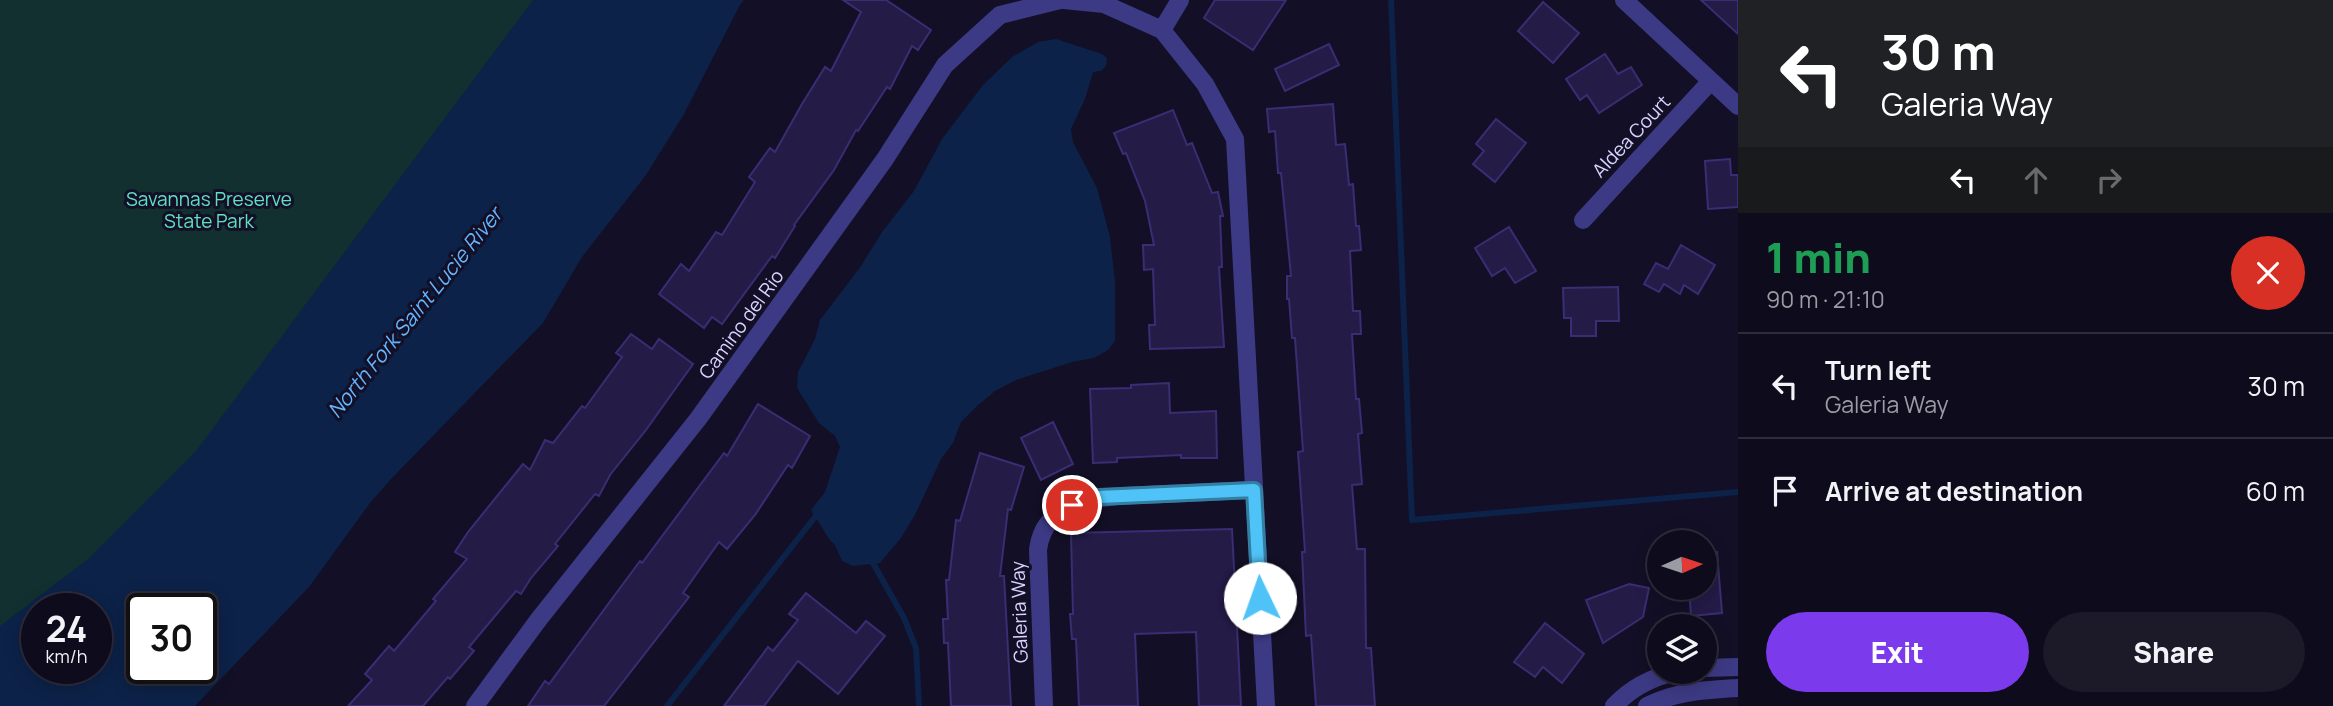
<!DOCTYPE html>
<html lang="en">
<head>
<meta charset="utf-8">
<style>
	body { margin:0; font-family:Manrope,sans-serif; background:#1c1929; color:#f1f3f6; height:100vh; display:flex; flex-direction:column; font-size:26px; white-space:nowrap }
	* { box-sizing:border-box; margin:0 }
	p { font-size:23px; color:#9b9ba3 }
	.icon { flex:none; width:38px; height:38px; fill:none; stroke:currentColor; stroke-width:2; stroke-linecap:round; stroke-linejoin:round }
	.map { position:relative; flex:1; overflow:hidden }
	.panel { display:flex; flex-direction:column; background:#0e0b1c; width:595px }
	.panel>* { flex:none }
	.banner { background:#202124; color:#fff; overflow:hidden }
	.needle { width:46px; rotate:87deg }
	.buttons { position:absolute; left:1647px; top:530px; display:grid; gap:14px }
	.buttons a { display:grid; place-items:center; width:70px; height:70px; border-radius:50%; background:#0e0b1c; box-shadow:0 4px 18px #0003,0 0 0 2px #2e2b3b; font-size:35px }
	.speed { position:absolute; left:21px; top:593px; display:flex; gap:14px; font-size:35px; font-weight:700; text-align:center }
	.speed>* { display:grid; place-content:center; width:91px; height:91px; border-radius:50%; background:#0e0b1c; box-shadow:0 4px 18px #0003,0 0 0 2px #2e2b3b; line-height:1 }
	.speed small { font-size:18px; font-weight:400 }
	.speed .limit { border:4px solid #111; border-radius:10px; background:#fff; color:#111 }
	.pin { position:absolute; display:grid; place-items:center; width:60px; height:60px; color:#fff; margin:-30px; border:4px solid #fff; border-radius:50%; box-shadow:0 2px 7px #0007 }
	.me { position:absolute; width:77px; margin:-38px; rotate:357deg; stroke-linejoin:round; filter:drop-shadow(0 0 5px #0008) }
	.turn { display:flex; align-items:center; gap:24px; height:147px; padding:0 28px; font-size:32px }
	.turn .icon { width:91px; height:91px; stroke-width:2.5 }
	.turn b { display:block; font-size:49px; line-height:60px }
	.lanes { display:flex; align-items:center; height:66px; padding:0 28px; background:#0003; justify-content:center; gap:35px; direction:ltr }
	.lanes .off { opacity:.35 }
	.round { display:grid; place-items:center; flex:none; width:74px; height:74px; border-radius:37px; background:#1c1929 }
	.headline { display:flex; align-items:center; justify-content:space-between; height:119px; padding:0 28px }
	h1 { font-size:42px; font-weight:800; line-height:52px; color:#1e9e55 }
	.action { display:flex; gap:14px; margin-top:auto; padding:14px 28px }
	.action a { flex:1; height:80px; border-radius:42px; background:#7c3aed; color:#fff; font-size:28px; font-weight:800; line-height:80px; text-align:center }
	.action a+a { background:#1c1929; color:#f1f3f6 }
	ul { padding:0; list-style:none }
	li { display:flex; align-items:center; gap:21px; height:105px; padding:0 28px; border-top:2px solid #2e2b3b }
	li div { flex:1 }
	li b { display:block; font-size:26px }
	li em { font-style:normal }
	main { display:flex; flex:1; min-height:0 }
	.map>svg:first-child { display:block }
</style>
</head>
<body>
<main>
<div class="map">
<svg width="1738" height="706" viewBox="0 0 1738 706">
	<rect width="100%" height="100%" fill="#130f26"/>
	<path fill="#12302f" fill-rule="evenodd" d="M0,0H640L142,609V665L0,706ZM37,609H96V668H37Z"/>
	<g fill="#0c2248" fill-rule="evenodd">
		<path d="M533,0H744L740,5L684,114L646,175L582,257L543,323L392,478L370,503L309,587L195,706H0V626L88,559L196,451ZM37,609H96V668H37ZM142,609H201V668H142Z"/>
		<path d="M1056,39L1102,54L1107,58L1106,66L1101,71L1093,72L1085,99L1071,129L1073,142L1097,188L1110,237L1115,281V341L1108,350L1094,358L1072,362L1016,380L995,391L977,406L961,422L953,443L941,459L915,515L901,538L880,563L853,566L842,561L835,545L829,539L811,510L825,492L840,447L835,436L819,423L797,388L798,372L815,339L820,320L861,266L882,232L914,191L942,139L983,85L1012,57L1038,42Z"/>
	</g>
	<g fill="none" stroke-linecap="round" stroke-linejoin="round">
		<g stroke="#0c2248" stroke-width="6">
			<path d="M1391,0L1412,520L1738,492"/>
			<path d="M873,563L904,618L916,648L919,706"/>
			<path d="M667,706L815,517"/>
		</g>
	</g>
	<g fill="#241b47" stroke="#3b2d73" stroke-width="2">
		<path d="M843,0H886L931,30L918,50L912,46L890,89L887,87L858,131L856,130L834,170L794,225L795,226L775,258L772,256L722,324L712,317L704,328L659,294L681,264L689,271L716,232L722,235L755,182L749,177L770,148L775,152L802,104L825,67L831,71L861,12Z"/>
		<path d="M1215,0H1286L1253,50L1204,18Z"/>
		<path d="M1701,0H1738V34Z"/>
		<path d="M1543,2L1579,33L1553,63L1518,31Z"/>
		<path d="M1329,44L1339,65L1285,91L1275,69Z"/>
		<path d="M1605,54L1618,74L1631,67L1642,85L1599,113L1587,95L1580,100L1566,79Z"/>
		<path d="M1333,104L1336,145L1345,144L1349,185L1353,184L1356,226H1359L1361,250L1350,251L1353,311H1360L1361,334H1352L1356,399H1359L1362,433L1358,434L1362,484L1352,485L1357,549H1365L1366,648H1371L1375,706H1316L1311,635L1306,636L1302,552H1305L1298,452L1303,451L1295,338H1292L1289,299H1287V276H1291L1281,173H1278L1275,131L1269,132L1267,109Z"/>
		<path d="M1173,110L1187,145L1192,143L1212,193L1218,192L1223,216H1220L1222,267H1219L1224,347L1150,349L1149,325H1155L1153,269L1144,270L1143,245H1154L1145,201L1126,153L1123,154L1114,133Z"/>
		<path d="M1496,119L1526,143L1495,182L1473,164L1484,151L1476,144Z"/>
		<path d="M1730,159L1731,175H1738V207L1708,209L1705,161Z"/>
		<path d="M1509,227L1536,271L1515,283L1505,268L1492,276L1475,248Z"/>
		<path d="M1681,245L1715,265L1698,294L1684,285L1680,294L1664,284L1659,292L1644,284L1656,263L1668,269Z"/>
		<path d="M1618,287L1619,321H1596V336H1571V318H1564L1563,288Z"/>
		<path d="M631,334L652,349L659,339L693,364L646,430L610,475L599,496L595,494L555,544L558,546L531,578L521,594L516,591L469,647L474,651L450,679L448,677L423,706H348L372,680L365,674L389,646L394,651L436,601L433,599L467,559L455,552L468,532L523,464L530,470L545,440L553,443L582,406L585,408L622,357L616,353Z"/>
		<path d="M1169,383L1170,413L1216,411L1217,458H1181V455L1117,458V462L1093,463L1090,389L1131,388V385Z"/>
		<path d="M758,404L810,436L792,468L788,465L755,515L727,549L719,542L683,593L689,597L604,706H528L545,681L549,684L640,561L642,563L724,453L727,456Z"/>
		<path d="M1053,422L1073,464L1041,480L1021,438Z"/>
		<path d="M980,453L1024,467L1011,510L1008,509L1000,576H1004L1011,706H951L948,643H944L943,619H948L946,580H949L956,520L960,521Z"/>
		<path d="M1232,529L1241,706H1199L1196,632L1135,634L1138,706H1079L1076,639H1072L1070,614H1073L1071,533Z"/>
		<path d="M1704,552H1717L1722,613L1691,616L1689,588H1704Z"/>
		<path d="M1629,584L1649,588L1643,617L1603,643L1586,600Z"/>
		<path d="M806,593L856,633L866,621L885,636L838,694L798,661L764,706H724L768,647L773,651L798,620L789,614Z"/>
		<path d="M1545,623L1584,654L1562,683L1543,667L1535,677L1514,662Z"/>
	</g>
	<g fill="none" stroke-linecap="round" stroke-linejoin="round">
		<g stroke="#3d3a85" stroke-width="18">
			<path d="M1064,0L1104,4L1162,30L1205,84L1235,139L1266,706"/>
			<path d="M1624,0L1738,106"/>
			<path d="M1162,30L1180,0"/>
			<path d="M1583,220L1710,82"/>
			<path d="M1704,668L1738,667"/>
			<path d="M475,706L539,619L698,419L885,159L945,65L1000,15L1060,0"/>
			<path d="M1044,706L1038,550C1045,491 1117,497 1162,494C1193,493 1223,491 1254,490"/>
			<path d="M1614,706C1631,688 1652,677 1676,672"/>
			<path d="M1647,706C1676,691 1706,690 1738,688"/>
		</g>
	</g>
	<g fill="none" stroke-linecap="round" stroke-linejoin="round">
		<defs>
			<path id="route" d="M1072,505L1099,497L1254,490L1260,598"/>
		</defs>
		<use href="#route" stroke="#337fa1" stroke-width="18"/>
		<use href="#route" stroke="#4fc3f7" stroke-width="12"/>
	</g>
	<g text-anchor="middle" stroke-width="6" stroke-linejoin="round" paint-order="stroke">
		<g font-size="19" fill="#d9d4ff" stroke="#130f26">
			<text transform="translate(1631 136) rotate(-47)" y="7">Aldea Court</text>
			<text transform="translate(741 324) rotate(-54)" y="7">Camino del Rio</text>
			<text transform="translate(1019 612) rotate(-92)" y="7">Galeria Way</text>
		</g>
		<g font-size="19" fill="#5fe0c0" stroke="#130f26">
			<text x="209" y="206">Savannas Preserve<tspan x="209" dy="22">State Park</tspan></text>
		</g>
		<g font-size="21" font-style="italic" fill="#62b6ff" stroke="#130f26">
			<text transform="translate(415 313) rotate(-51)" y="7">North Fork Saint Lucie River</text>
		</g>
	</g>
</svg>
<div class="buttons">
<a><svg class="needle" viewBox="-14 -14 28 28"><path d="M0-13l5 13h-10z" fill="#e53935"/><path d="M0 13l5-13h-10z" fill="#9b9ba3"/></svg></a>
<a><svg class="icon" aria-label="layers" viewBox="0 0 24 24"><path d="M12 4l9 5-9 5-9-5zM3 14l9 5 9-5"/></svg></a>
</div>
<div class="speed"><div>24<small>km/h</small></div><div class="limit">30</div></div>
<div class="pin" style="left:1072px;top:505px;background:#d93025"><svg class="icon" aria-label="arrive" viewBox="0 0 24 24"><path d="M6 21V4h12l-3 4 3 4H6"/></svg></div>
<svg class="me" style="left:1260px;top:598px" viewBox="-20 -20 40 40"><circle r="19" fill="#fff"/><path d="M0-13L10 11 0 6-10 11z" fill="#4fc3f7"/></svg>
</div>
<section class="panel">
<div class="banner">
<div class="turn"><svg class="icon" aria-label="left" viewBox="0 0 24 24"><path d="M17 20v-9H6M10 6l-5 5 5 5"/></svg><div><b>30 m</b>Galeria Way</div></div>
<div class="lanes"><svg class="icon" aria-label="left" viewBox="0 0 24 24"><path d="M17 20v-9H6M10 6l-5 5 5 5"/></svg><svg class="icon off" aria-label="ahead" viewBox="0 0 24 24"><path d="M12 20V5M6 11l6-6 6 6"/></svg><svg class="icon off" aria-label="right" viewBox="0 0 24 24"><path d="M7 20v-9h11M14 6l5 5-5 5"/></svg></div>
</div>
<div class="headline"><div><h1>1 min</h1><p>90 m · 21:10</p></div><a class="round" style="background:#d93025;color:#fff"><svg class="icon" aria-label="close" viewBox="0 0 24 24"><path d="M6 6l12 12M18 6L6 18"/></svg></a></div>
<ul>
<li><svg class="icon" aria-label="left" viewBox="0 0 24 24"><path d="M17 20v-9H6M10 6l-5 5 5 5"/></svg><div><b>Turn left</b><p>Galeria Way</p></div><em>30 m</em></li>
<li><svg class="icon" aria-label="arrive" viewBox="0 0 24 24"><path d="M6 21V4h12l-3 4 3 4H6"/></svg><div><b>Arrive at destination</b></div><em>60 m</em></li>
</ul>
<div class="action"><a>Exit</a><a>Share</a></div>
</section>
</main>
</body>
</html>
